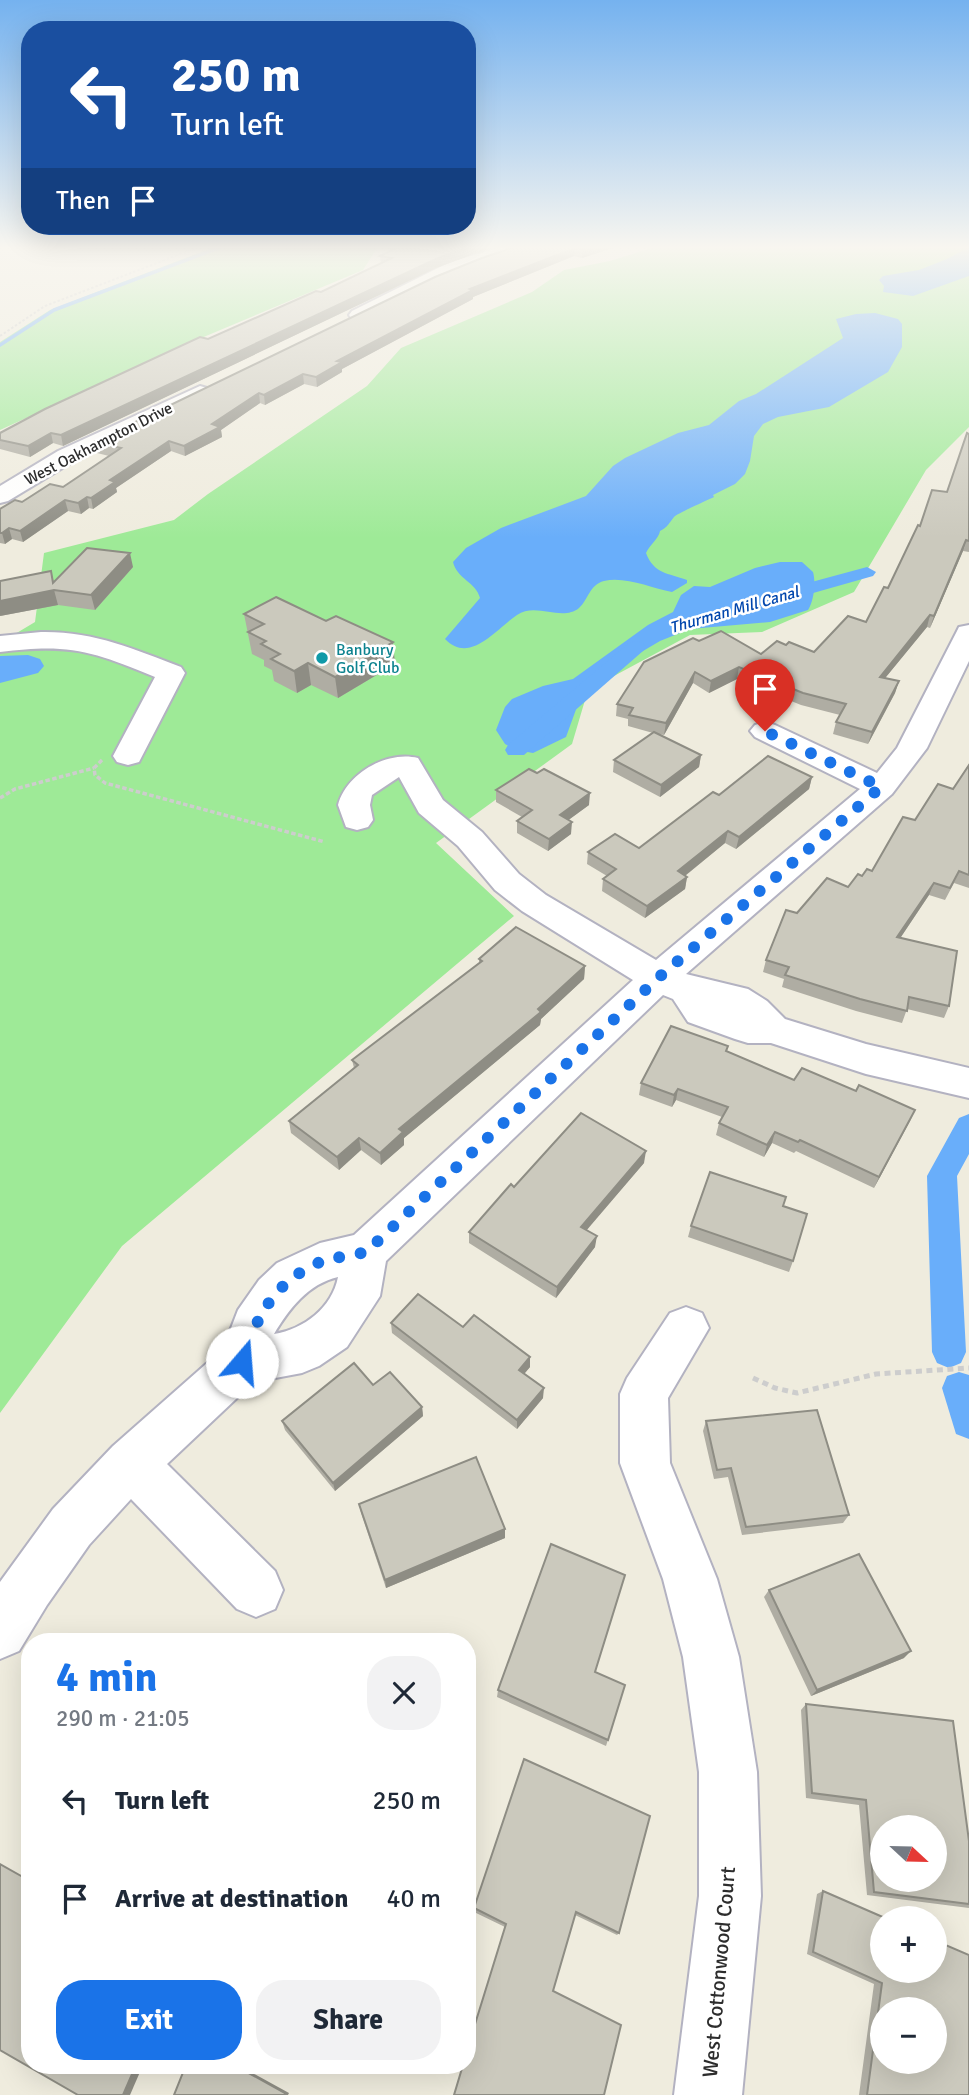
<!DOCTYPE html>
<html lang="en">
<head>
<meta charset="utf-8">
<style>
	body { margin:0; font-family:Signika,sans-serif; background:#f2f2f3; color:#1f2937; height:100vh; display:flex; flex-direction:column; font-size:26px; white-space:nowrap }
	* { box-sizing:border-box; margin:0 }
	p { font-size:23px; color:#747a83 }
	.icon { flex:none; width:38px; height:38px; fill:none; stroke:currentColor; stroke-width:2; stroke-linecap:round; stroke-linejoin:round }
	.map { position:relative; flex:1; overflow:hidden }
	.sheet { position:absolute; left:21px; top:1633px; width:455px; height:441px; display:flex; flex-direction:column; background:#fff; border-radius:28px; box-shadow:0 7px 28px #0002 }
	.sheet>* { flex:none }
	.top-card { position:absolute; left:21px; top:21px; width:455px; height:214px; border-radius:28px; box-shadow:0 7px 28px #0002; background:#1a4fa0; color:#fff; overflow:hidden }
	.needle { width:46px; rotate:112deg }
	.buttons { position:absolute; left:870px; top:1815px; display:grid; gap:14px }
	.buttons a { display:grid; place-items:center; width:77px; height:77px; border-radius:50%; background:#fff; box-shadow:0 7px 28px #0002; font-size:35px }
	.pin { position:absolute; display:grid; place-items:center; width:60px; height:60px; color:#fff; margin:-72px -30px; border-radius:50% 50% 50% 0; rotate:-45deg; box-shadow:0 0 7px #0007 }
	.pin .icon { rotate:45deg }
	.me { position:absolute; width:77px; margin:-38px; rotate:18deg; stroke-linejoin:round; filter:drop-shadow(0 0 5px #0008) }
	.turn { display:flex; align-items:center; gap:24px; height:147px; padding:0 35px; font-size:32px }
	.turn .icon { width:91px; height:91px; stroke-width:2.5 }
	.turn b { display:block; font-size:49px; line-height:60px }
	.then { display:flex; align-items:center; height:66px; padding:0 35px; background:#0003; gap:14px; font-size:26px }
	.round { display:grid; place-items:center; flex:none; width:74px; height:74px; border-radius:28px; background:#f2f2f3 }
	.overview { display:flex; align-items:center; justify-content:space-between; height:119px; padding:0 35px }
	h1 { font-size:42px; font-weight:800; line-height:52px; color:#1a73e8 }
	.action { display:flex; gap:14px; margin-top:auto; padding:14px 35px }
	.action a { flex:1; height:80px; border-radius:28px; background:#1a73e8; color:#fff; font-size:28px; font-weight:800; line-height:80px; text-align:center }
	.action a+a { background:#f2f2f3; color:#1f2937 }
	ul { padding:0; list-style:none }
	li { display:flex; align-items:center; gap:21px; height:98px; padding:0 35px }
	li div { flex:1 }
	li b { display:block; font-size:26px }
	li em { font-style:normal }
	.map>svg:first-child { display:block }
</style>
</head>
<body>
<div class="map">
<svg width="969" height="2095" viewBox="0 0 969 2095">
	<rect width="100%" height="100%" fill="#efecde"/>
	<g fill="#9eea97">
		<path d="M219,245H379L363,270L206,336L0,430V342L50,310Z"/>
		<path d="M661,245H969V427L926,470L854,592L762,632L690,635L588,690L572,744L436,843L514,916L122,1246L0,1413V643L35,622L44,553L174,520L208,494L367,386L401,348L532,292L564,270L610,261Z"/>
	</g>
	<g fill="#69aefa">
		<path d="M969,247V276L913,296L883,292L884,286L879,280L883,276L919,270L947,259Z"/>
		<path d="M875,313L898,319L902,324V347L888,372L829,407L778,417L763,424L754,436L750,461L745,474L735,484L713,495L714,497C708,500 678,513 674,517C669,523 668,527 660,531C659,538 649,546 646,553C654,574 668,573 687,580V583L672,592C651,588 625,576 604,581C589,585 589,599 579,608C562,622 536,602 517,615C496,629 470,665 445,639L480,598C476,582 457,579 453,562L466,548L501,528L586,496L613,466L625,458L678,433L709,425L739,401L756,394L843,338L836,319L856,314Z"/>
		<path d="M780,562H802L813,572C816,582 814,601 808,610L770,622L690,629L660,641L594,680L582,693L566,737L533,753L516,750L505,744L496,730L505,707L512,699L543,686L573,679L648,625L673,612L681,595L694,586L710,587L755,568Z"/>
		<path d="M28,655L40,659L44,666L38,673L0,683V656Z"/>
	</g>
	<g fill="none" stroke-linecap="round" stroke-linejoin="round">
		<path stroke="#69aefa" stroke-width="3.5" d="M0,345L54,310L226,245"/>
		<g fill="#69aefa" fill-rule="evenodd">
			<path d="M867,567L876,572L873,576L778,603L769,597L771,593Z"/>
			<path d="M636,641L643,643L646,647L643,651L524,755H508L505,750L508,745L629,643Z"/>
			<path d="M969,1114V1154L957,1176L966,1352L961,1363L949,1368L937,1363L932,1352L927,1176L959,1118Z"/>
			<path d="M959,1372L969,1375V1439L956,1434L942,1388L947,1376Z"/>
		</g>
		<defs>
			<g id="minor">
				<path d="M507,245H532L530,248L460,271L364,319H352L349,315L352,311L448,263Z"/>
				<path d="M200,386L207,388L210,392L207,396L74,461L8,501L0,503V486L58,451Z"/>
				<path d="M969,625V661L927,748L892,794L686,974L748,989L767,1001L785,1019L866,1044L969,1068V1098L866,1074L771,1043H748L735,1039L688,1022L673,999L663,995L386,1261L380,1296L347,1347L319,1366L302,1373L254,1382L167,1464L275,1571L283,1590L275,1609L256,1617L237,1609L131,1499L89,1545L47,1605L19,1651L0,1659V1582L53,1509L113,1446L223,1349L238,1310L259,1280L277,1263L320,1243L354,1235L633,980L522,911L495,890L458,846L419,813L399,777L372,795L370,805L373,820L368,827L357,830L346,827L338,805C346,774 387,750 418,758L443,800L482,832L519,874L546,895L656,960L860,789L755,737L750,731L755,725L765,722L775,725L877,773L897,748L956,633L959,627ZM338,1277C332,1308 304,1329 274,1334C289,1309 308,1284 338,1277Z"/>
				<path d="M41,632C93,631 134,649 181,667L185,673L139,762L128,765L117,762L113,756L155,677C92,651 69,643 0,652V636Z"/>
				<path d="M686,1307L702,1313L709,1328L668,1398L670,1463L717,1579L739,1657L757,1772L761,1896L742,2095H674L699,1896V1772L683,1657L663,1579L620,1463V1394L627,1378L670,1313Z"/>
			</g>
		</defs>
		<use href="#minor" stroke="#b3b2c1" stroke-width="4"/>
		<path stroke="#cdcdcd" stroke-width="2" stroke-dasharray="2.5 2" stroke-linecap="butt" d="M0,336L45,306L204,245"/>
		<g stroke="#cdcdcd" stroke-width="3.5" stroke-dasharray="4.5 2.5" stroke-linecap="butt">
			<path d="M102,760L94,768L95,775L105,783L325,842"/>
			<path d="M0,798L15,789L94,768"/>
		</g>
		<path stroke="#cdcdcd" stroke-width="5" stroke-dasharray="6 4.5" stroke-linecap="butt" d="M753,1378L775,1388L797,1393L876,1374L969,1368"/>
		<use href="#minor" fill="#fff" fill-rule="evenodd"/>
	</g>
	<g fill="#afada3">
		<path d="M387,245H498L436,268L63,446L53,443L30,457L0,449V433L208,339L321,292L381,264L380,256L392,250L387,249Z"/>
		<path d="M521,245H622L582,258L574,256L473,297V299L342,369V372L317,387L304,384L265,405L260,403L221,430L222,437L185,456L171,451L116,488L117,492L93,509L89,508L81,514L68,511L23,542L12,539L5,544L0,543V509L63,487L109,456L97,453L94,442Z"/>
		<path d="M969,434V552L963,551L930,628L927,627L885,678L899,681L895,693L868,744L833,734L836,722L840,715L801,705L737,679L709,693L693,683L664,735L658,734L701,755L699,767L660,797L613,772L614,760L653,733L628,726V719L616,716L617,704L699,641L761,654L786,645L814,652L866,622L888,588L920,526L947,492Z"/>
		<path d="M133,567L95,610L58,605L0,616L51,571L54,582Z"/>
		<path d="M244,614L395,664L338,698L311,685L297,693L274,681L272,670L264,666V660L252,654Z"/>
		<path d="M969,764V888L954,883L945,900L929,895L900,938L949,1006L944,1018L907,1009L902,1023L856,1011L782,987L784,979L763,972L766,960L797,913L848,887L862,876L872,871L915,820L953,789Z"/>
		<path d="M812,777L809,789L736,849L725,843L685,876L687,877L685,889L645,918L602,891L603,879L607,876L587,864L588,852L639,848L719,795Z"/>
		<path d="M496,790L589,805L568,820L571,834L548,851L517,833V821L522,817L496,802Z"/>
		<path d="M479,959L585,966L584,979L541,1019L540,1025L404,1138V1145L381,1165L361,1150L339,1170L291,1133L289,1121L354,1068L352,1060L479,963Z"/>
		<path d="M728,1046L727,1051L794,1080L856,1091L915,1110L874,1188L796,1151L794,1153L772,1143L764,1157L716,1135L719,1123L722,1117L676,1100L672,1107L639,1095L641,1083Z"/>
		<path d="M644,1163L586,1230L595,1247L556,1298L469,1243V1232L514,1187Z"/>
		<path d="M691,1226L793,1261L789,1272L688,1237Z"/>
		<path d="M391,1323L463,1327L530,1357V1367L524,1374L543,1398L517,1429L392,1333Z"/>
		<path d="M373,1385L422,1407L423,1416L335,1491L285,1430L282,1421Z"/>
		<path d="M706,1421L849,1515L843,1523L742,1535L728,1477L714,1479L703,1431Z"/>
		<path d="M359,1504L505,1538L386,1588L361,1513Z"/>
		<path d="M769,1590L904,1658L811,1696L764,1597Z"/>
		<path d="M595,1672L625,1685L606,1746L497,1697L498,1690Z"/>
		<path d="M806,1704L969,1841V1908L867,1895L859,1805L806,1798L801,1710Z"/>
		<path d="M524,1759L619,1933L617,1935L575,1915L553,1991L604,2095L505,1927L474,1912V1908Z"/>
		<path d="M823,1891L969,2095H859L874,1984L807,1954L817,1894Z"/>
	</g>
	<g fill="#8e8d84">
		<path d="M474,245H498L436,268L63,446L61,435L436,259Z"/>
		<path d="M597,245H622L582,258L583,250Z"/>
		<path d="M575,248L574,256L473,297V299L342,369V372L317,387L316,377L337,361L470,289Z"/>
		<path d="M303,374L304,384L265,405L264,395Z"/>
		<path d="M259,393L260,403L221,430L222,437L185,456L184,446L212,424Z"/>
		<path d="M51,433L53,443L30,457L28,446Z"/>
		<path d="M169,441L171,451L116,488L117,492L93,509L91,498L110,480Z"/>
		<path d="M87,497L89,508L81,514L78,503Z"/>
		<path d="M65,500L68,511L23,542L20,531Z"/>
		<path d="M9,528L12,539L5,544L2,533Z"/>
		<path d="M966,540L963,551L930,628L934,616Z"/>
		<path d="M130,553L133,567L95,610L91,595Z"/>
		<path d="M54,590L58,605L0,616V601Z"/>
		<path d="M930,615L927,627L877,688L880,677Z"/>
		<path d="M393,642L395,664L338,698L335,677Z"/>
		<path d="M308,663L311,685L297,693L294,671Z"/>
		<path d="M739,667L737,679L709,693L711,681Z"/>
		<path d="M695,672L693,683L664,735L666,723Z"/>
		<path d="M899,681L895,693L868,744L872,732Z"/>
		<path d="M701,755L699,767L660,797L661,785Z"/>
		<path d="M812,777L809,789L736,849L739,837Z"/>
		<path d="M590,793L589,805L559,827L560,815Z"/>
		<path d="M572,822L571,834L548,851L549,839Z"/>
		<path d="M728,831L725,843L676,883L678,871Z"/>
		<path d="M687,877L685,889L645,918L647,906Z"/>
		<path d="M934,883L929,895L893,949L897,937Z"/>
		<path d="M585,966L584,979L541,1019L540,1025L404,1138V1145L381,1165L380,1153L399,1129L538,1009Z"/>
		<path d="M678,1089L676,1100L672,1107L674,1095Z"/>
		<path d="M915,1110L910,1121L874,1188L879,1177Z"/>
		<path d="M775,1132L772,1143L764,1157L767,1145Z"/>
		<path d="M359,1138L361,1150L339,1170L337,1157Z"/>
		<path d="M646,1151L644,1163L580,1238L581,1227Z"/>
		<path d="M597,1236L595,1247L556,1298L557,1287Z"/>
		<path d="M530,1357V1367L519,1380V1370Z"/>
		<path d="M544,1388L543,1398L517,1429V1420Z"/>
		<path d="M422,1407L423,1416L335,1491L333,1483Z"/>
		<path d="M505,1529V1538L386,1588L385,1580Z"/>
		<path d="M911,1651L904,1658L811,1696L817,1690Z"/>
		<path d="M136,2065H143L130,2095H123Z"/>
		<path d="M234,2065H238L289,2093L288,2095H285Z"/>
	</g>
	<g fill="#cbc9bd" stroke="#8e8d84" stroke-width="2" fill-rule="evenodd">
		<path d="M402,245H474L436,259L61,435L51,433L28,446L0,440V433L45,409L200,337L208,339L316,291L321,292L392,258L380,256Z"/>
		<path d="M521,245H597L583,250L575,248L470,289L473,290L337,361L342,362L316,377L303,374L264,395L259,393L212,424L220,427L184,446L169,441L110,480L115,482L91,498L87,497L78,503L65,500L20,531L9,528L2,533H0V509L15,500L22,502L50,484L63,487L121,448L94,442L435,277L482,258Z"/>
		<path d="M967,433L969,434V541L966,540L934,616L930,615L880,677L899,681L872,732L836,722L846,704L803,693L739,667L711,681L695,672L666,723L629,715L633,708L617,704L644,662L693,638L699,641L721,631L761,654L777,641L786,645L789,642L814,652L848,616L866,622L884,587L888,588L918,525L920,526L932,490L947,492Z"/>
		<path d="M87,548L130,553L91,595L54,590L0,601V581L51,571L53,583Z"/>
		<path d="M276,597L326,621L336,616L393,642L335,677L308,663L294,671L271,659L280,654L261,644L266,641L248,632L264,624L244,614Z"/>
		<path d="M654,732L701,755L661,785L614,760Z"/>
		<path d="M768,756L812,777L739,837L728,831L678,871L687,877L647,906L603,879L616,869L588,852L615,834L639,848L713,792L719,795Z"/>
		<path d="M969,765V875L959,871L950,888L934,883L897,937L957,951L949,1006L909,997L907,1011L860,999L785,975L789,967L766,960L786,910L797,913L827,878L848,887L858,874L862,876L867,869L872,871L903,817L915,820L938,784L953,789Z"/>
		<path d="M529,769L537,773L544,769L590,793L560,815L572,822L549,839L517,821L532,810L496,790Z"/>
		<path d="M516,927L585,966L538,1009L541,1012L399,1129L403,1132L380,1153L359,1138L337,1157L289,1121L358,1065L352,1060L482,961L479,959Z"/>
		<path d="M671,1026L728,1046L726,1051L794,1080L802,1068L856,1091L859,1085L915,1110L879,1177L800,1140L798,1142L775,1132L767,1145L719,1123L728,1107L678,1089L674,1095L641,1083Z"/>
		<path d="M581,1113L646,1151L581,1227L597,1236L557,1287L469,1232L511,1184L514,1187Z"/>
		<path d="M710,1172L786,1197L783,1206L807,1214L793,1261L691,1226Z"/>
		<path d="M418,1294L463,1327L474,1315L530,1357L519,1370L544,1388L517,1420L391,1323Z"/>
		<path d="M354,1363L373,1385L390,1372L422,1407L333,1483L282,1421Z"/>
		<path d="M817,1410L849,1515L746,1527L731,1468L717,1470L706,1421Z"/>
		<path d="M476,1457L505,1529L385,1580L359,1504Z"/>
		<path d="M551,1544L625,1575L595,1672L625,1685L608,1740L498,1690Z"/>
		<path d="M859,1554L911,1651L817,1690L769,1590Z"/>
		<path d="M806,1704L953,1721L969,1841V1904L874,1892L866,1800L812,1793ZM882,1827H934V1880H882Z"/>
		<path d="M524,1759L650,1816L619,1933L576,1912L553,1991L621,2025L604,2095H454L463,2065H467V2050L506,1924L474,1908Z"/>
		<path d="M0,1864L30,1881V2065H136L123,2095H78L0,2050Z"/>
		<path d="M823,1891L885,1918H882V1970H934V1940L969,1955V2095H867L882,1983L813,1952ZM882,2009H934V2062H882Z"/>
		<path d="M186,2065H234L285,2093V2095H174Z"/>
	</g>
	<linearGradient id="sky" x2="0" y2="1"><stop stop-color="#75b2ef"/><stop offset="0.46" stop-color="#f8f6f0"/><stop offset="1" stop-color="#f8f6f0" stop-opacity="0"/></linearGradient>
	<rect width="969" height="538" fill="url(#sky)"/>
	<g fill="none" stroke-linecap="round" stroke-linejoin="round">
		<path stroke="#1a73e8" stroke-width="12" stroke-dasharray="0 21.6" d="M242,1362C256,1318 273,1283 318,1263C333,1257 351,1256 366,1252L658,978L881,787L765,731"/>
	</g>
	<circle fill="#0f9aa8" stroke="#fff" stroke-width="2.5" cx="322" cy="658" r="7"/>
	<g text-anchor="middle" stroke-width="5" stroke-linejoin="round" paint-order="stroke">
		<g font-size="16" fill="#2d2d2d" stroke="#fff">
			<text transform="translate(98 443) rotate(-27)" y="6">West Oakhampton Drive</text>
		</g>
		<g font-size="16" font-style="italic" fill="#0146ad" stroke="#fff">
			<text transform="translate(734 609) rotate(-16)" y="6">Thurman Mill Canal</text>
		</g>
		<g font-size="16" fill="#0d838f" stroke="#fff" text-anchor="start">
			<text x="336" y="655">Banbury<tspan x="336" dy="18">Golf Club</tspan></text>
		</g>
		<g font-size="21" fill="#2d2d2d" stroke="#fff">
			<text transform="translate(719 1972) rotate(-85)" y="7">West Cottonwood Court</text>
		</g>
	</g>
</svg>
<div class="buttons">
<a><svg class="needle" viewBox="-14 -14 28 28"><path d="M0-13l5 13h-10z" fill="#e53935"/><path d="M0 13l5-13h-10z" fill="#747a83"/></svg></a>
<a>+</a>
<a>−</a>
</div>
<div class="pin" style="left:765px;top:731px;background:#d93025"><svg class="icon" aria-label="arrive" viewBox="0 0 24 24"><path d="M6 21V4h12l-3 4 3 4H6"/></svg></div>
<svg class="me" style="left:242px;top:1362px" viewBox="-20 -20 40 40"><circle r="19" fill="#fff"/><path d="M0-13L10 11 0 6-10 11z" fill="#1a73e8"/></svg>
<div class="top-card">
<div class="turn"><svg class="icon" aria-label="left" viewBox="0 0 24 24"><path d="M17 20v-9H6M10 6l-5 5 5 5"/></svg><div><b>250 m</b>Turn left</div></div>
<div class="then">Then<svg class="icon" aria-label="arrive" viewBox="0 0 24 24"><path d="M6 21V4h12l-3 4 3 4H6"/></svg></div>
</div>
<section class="sheet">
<div class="overview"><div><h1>4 min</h1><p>290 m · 21:05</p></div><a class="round"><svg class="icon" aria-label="close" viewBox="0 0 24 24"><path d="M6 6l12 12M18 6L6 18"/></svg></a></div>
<ul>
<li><svg class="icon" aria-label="left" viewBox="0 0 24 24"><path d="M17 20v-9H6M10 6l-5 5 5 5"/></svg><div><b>Turn left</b></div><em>250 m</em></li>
<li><svg class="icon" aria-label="arrive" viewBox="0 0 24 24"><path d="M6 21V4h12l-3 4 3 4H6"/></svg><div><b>Arrive at destination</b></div><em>40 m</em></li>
</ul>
<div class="action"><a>Exit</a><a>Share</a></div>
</section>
</div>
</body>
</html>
